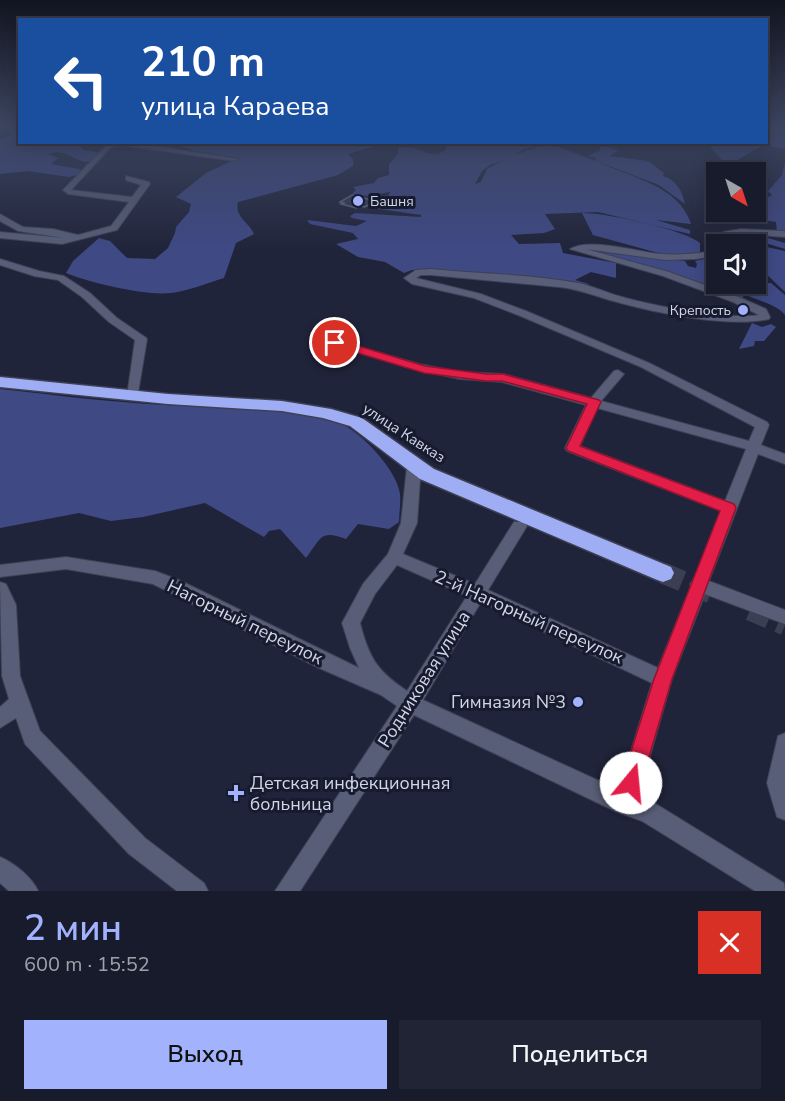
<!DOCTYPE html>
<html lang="ru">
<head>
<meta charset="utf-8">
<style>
	body { margin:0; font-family:"Nunito Sans",sans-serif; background:#212434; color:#f1f3f6; height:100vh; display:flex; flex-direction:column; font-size:22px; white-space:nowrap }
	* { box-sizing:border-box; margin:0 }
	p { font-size:20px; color:#9fa1a9 }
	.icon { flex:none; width:33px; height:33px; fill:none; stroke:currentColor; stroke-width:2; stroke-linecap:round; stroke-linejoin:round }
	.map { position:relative; height:891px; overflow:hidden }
	.panel { display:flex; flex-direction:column; background:#181b2c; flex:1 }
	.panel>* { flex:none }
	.hud { position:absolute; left:18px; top:18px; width:750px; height:126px; border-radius:0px; box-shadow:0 3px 15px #0003,0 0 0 2px #363948; background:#1a4fa0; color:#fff; overflow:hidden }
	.needle { width:39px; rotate:141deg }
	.buttons { position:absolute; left:706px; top:162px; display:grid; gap:12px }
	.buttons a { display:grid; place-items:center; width:60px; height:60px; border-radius:0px; background:#181b2c; box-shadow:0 3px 15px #0003,0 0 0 2px #363948; font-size:30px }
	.pin { position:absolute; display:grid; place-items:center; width:51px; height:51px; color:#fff; margin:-26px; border:3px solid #fff; border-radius:50%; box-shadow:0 2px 6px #0007 }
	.me { position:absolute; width:66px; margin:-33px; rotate:17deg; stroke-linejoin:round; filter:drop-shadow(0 0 4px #0008) }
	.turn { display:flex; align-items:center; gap:21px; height:126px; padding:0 24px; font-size:27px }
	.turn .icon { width:78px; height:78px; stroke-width:2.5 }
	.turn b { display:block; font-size:42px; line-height:51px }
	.round { display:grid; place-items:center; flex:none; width:63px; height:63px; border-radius:0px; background:#212434 }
	.headline { display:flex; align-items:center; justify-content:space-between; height:102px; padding:0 24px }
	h1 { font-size:36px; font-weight:600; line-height:45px; color:#a2b2fd }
	.primary-button { display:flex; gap:12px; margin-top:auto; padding:12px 24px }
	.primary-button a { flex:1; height:69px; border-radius:0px; background:#a2b2fd; color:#111; font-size:24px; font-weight:600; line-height:69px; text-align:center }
	.primary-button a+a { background:#212434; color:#f1f3f6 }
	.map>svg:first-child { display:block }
</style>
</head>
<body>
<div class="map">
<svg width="785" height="891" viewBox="0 0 785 891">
	<rect width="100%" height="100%" fill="#20243a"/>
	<g fill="#3f4984">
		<path d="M767,127H785V149L763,145L727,166L708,144L766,142Z"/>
		<path d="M19,129L20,142L37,143L39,145L53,144L52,142L112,143L109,146C98,147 88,143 77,143L84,150L103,153C80,176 73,145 48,154L58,158L51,164L80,169L82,174L69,177L28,171L0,174V139L11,135V130Z"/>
		<path d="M553,142L524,149L509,159L490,165L482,171L475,184L481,182L487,169C499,162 540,142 552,145C566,149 582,156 596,161V158L588,156L601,150L600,147H608L618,151L609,156L648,161L664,173L663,176C676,180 682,190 685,204L659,185L596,161C629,177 679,185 691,224L656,220L690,230V234L598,212L545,214L555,229L544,233L511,235L519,244L560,243L563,253L616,263V278L591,272L575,280L589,284L586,286L429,271L412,270L404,273L385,262L358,257L336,244L358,239L353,233L310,224L307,220L356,226L367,221L352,218L350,216L355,213L421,217V215L379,209V205H383L381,203L388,199L408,195L387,198L390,192L368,196L352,194L356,190L353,187L374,183L378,178L389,175V164L398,154V148C423,143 427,162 446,150V143Z"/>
		<path d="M174,143H384L348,154L353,159V166L338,175L238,202C234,217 249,222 254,234L236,243L224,278C207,283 188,291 171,293C145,296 91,283 66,273L73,261L99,238L110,241L127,258L155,259L168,248L175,233L176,227L189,212L191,204L176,197L206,173L238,158L191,150Z"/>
		<path d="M785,162V236L777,232L776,222L758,219L756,204L772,195L768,191L782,175Z"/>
		<path d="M582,213C607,213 682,229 700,243V254L669,256L593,235Z"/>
		<path d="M747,232L785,243V249L759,241L757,253L756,244H722L727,237L736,238L739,233Z"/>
		<path d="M762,246L785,251V292L762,270Z"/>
		<path d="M586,248L685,261L688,266L696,268L697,264L695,261L714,257L717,260V284H733L738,292L744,296L742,297L750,302L734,297L735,294L729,296L584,252Z"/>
		<path d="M756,269L768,280L765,283H771L785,295V315C773,300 748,301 735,287V284H756Z"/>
		<path d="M752,323L762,327L771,324L776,327L764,341H755L754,346L739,349Z"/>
		<path d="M0,389C54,395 109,402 164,405C210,408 300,404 340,423C362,433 397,470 400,494C401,503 399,513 399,522L389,529L358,524L346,539C320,529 321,538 306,558L280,529L269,531L264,537L205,503L143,517L111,521L79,513L0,528Z"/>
	</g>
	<g fill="#32384f" stroke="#616780" stroke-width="1.5">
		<path d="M352,195L376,201L365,207L360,206L356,208L341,204L344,203L340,202Z"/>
		<path d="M759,245L764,265L758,284L756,283V246Z"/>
	</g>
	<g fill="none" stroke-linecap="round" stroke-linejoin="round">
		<g stroke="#3b3f54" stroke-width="21" stroke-dasharray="21 10" stroke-linecap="butt">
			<path d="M663,573L713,594"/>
			<path d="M750,610L785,625"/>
		</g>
		<defs>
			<g id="minor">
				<path d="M114,142H129L238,159L234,161L120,145L111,147L71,190L132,197L141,185L126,180V176L149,182L150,184L117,230L62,244L0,238V232L65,238L18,231L0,221V214L23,227L53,229L78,235L111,226L129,202L68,194L63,190L107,145Z"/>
				<path d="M741,229L785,231V237L748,234L729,236L723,244H717V252L714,256L696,259L665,260L586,249L669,272L741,298L766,309L770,317L769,319C730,328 656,313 617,302C597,297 580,289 559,287L431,275H421L416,278L481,294L526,311L649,363L767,422L769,425L761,445L785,454V464L758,454L709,581L785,610V624L705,594L672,679L638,798L656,804L784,883L785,891H755L642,821L617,812L414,715L300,891H275L397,706L381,695L319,668L153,584L66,569L0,577V565L66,557L155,571L179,580L359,668L350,648L342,623L363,584L388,554L401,523L407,466L414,461L421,466L417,523L403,554L475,584L514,522H524L527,526L488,590L658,668L691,586L690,584L694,579L721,511L567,451L565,448L586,405L502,382L460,379L418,370L331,345L329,343L335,340L419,364L460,372L503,374L591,398L614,371L618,370L624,374L601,401L749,441L755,427L641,367L518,315L474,298L412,284L404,278L416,270L431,269C480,274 530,274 578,283C593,286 607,293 622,297C654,306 727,320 759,315L733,302L663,276L570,249C588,237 639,252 661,254C677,255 692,254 708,252L723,232ZM597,408L746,449L725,501L580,446ZM397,565L467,596L407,691C377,671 369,658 360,623L375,594ZM481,602L652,683L619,790L423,700Z"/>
				<path d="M0,259L39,271L64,276L90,293L117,318L145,337L147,339L137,399L133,400L127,396L135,340L109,322L82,297L58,280L34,276L0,265Z"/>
				<path d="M0,582L6,584L16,605L20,676L40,731L145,838L204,883L208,891H177L129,854L25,744L16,718L0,728V707L9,699L2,676Z"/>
				<path d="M785,733V820L777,817L767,783L778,736Z"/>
				<path d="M0,857C14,863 32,877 38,891H9L0,883Z"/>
			</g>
			<path id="highway" d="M0,377L168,394L282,401L331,409L362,418L434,469L671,567L674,573L671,579L663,582L655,579L420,479L350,426L323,418L282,411L168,404L0,387Z"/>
		</defs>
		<use href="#minor" stroke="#3e4154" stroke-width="2"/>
		<use href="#highway" stroke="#3e4154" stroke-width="3"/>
		<use href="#minor" fill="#585e77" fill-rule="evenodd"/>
		<use href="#highway" fill="#9faef4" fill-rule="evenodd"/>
	</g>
	<linearGradient id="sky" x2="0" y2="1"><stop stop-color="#121420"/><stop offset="0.5" stop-color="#3c4560"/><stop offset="1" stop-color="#3c4560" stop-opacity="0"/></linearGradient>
	<rect width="785" height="252" fill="url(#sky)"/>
	<path fill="#e11d48" stroke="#92132f" stroke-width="1.5" d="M335,339L425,366L486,374H503L599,400L601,402L580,446L734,504L736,508L672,679L639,791L631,794L624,791L621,783L654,679L720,511L568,451L566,448L587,404L502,381H486L424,373L331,345L330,343Z"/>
	<g fill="#a2b2fd" stroke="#171b30" stroke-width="2">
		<circle cx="358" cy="201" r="6"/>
		<circle cx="743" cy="310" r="6"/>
		<circle cx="578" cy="702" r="6"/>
		<path d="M233 784h6v6h6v6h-6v6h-6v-6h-6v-6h6z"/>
	</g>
	<g text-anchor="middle" stroke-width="6" stroke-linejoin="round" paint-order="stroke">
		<g font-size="14" fill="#d2d6e5" stroke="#171b30" text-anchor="start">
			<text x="370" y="206">Башня</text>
			<text x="731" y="315" text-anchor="end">Крепость</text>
		</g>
		<g font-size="15" fill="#d2d6e5" stroke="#171b30">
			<text transform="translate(404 433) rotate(33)" y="5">улица Кавказ</text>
		</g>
		<g font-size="18" fill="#d2d6e5" stroke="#171b30">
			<text transform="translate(529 617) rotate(24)" y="6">2-й Нагорный переулок</text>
			<text transform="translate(245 622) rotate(26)" y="6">Нагорный переулок</text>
			<text transform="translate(424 679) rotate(-58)" y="6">Родниковая улица</text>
		</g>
		<g font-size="18" fill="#d2d6e5" stroke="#171b30" text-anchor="end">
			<text x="566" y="708">Гимназия №3</text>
			<text x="250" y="789" text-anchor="start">Детская инфекционная<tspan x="250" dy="21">больница</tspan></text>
		</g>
	</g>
</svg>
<div class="buttons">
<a><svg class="needle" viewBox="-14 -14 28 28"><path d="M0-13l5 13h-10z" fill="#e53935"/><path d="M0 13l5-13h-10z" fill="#9fa1a9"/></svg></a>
<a><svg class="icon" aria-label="sound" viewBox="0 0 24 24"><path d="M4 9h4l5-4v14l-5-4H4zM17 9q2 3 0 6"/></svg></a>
</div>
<div class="pin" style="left:335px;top:343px;background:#d93025"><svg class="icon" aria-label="arrive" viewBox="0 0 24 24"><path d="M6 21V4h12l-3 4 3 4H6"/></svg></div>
<svg class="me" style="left:631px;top:783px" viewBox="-20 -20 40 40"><circle r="19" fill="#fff"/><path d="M0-13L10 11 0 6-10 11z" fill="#e11d48"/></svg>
<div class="hud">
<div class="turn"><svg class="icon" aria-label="left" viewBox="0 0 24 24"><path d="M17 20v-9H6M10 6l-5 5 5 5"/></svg><div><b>210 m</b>улица Караева</div></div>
</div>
</div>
<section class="panel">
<div class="headline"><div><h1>2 мин</h1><p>600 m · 15:52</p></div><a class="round" style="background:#d93025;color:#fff"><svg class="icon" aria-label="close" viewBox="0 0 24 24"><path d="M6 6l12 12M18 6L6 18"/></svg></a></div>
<div class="primary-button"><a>Выход</a><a>Поделиться</a></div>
</section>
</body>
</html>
